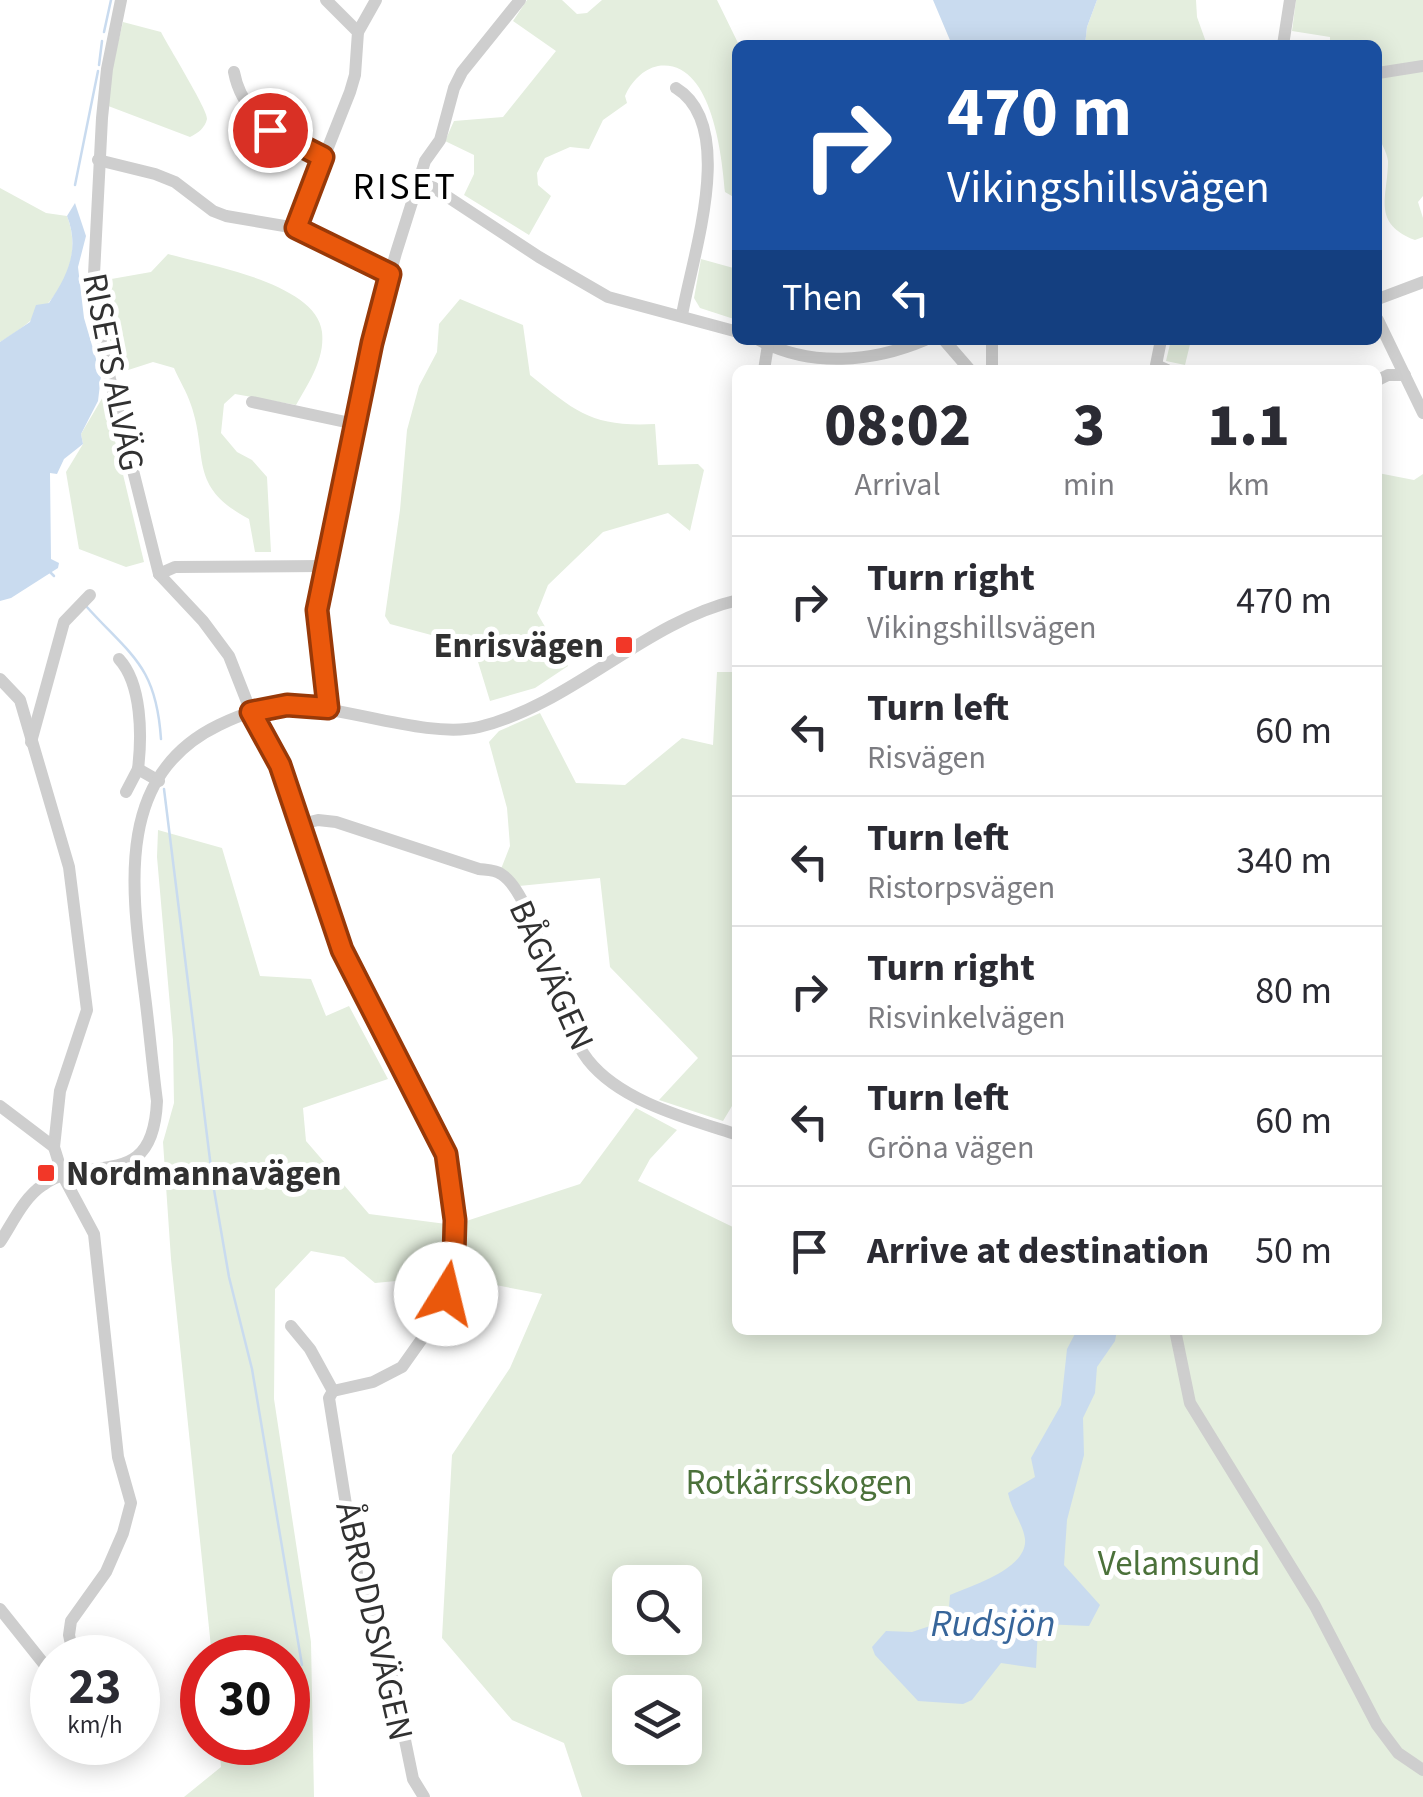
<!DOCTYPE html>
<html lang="en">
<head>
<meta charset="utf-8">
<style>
	body { margin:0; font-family:"Source Sans 3",sans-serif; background:#f2f2f3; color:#2b2b33; height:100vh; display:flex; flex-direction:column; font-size:38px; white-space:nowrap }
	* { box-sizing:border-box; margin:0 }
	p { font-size:32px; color:#7c7c81 }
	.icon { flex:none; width:55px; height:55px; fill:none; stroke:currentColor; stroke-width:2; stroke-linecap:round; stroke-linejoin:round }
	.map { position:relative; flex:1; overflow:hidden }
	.side { position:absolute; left:732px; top:365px; width:650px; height:970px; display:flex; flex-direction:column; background:#fff; border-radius:15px; box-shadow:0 5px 25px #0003 }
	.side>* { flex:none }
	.banner { position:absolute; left:732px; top:40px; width:650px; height:305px; border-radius:15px; box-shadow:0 5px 25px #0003; background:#1a4fa0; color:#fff; overflow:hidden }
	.tools { position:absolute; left:612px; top:1565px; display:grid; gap:20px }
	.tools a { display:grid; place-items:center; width:90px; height:90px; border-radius:15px; background:#fff; box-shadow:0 5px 25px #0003; font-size:50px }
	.speed { position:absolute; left:30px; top:1635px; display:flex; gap:20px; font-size:50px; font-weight:700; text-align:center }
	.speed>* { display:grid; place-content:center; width:130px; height:130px; border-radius:50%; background:#fff; box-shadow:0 5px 25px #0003; line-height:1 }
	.speed small { font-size:25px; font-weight:400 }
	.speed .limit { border:15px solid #d22; background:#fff; color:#111 }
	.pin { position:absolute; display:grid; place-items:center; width:85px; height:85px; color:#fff; margin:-42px; border:5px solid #fff; border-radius:50%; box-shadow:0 2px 10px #0007 }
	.me { position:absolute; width:110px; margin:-55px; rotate:9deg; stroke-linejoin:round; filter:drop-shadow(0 0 8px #0008) }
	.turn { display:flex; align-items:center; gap:35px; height:210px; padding:0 50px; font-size:45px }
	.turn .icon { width:130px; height:130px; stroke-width:2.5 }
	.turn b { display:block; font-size:70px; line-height:85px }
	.then { display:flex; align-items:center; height:95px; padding:0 50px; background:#0003; gap:20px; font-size:38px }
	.eta { display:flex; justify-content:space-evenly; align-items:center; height:170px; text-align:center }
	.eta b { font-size:60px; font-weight:800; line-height:70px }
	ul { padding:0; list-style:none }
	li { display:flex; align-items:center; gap:30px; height:130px; padding:0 50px; border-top:2px solid #e1e1e2 }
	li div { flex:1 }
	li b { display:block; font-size:38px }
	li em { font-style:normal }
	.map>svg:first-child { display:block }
</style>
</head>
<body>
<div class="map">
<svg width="1423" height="1797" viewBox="0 0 1423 1797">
	<rect width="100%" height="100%" fill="#fff"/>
	<g fill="#e4eede" fill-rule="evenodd">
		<path d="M527,0H562L577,14L587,13L602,0H717L739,45L737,199L725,192C722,156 712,58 658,66C643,69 631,82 625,96L627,103L603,120L589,149L570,147L545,158L537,173L538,185L551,196L529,235L464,195L474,174V155L445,141L454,121L503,117L556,51L513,21Z"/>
		<path d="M1097,0H1196L1197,17L1207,45H1085L1087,27Z"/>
		<path d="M1296,0H1423V61L1378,68V45H1330V37L1292,31Z"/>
		<path d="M123,22L161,32C168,46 209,112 207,119C205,128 198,133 190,137L103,104Z"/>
		<path d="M1423,69V196L1418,202L1423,218V237L1415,240C1371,223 1388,197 1388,161C1387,151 1379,141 1378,132C1375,114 1378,95 1378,77Z"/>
		<path d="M0,188L46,213L67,216C88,271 45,316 0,342Z"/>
		<path d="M168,254C207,265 317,283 322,332C325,359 309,382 296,405L235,394L224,404L221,433L237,452L252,460L267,477L271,552H255L249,519C187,486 209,457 191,405C187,392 179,380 174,368L153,362L119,373L107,330L100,281L151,272Z"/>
		<path d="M701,259L737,269V320L700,308L694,298Z"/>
		<path d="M460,299L523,325L530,375C577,413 593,427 655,424L658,465L698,464L704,470L690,531L668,513L603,532L548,585L537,613L568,666L535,688L490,701L475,652L450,640L390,624L385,616L400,510L407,430L419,386L437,352L439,324Z"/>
		<path d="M1171,340H1191L1185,365L1166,361Z"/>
		<path d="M104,395L144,562L126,567L79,549L66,472L83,444L81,434Z"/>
		<path d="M1378,473L1414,480L1423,474V1797H582L564,1743L512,1720L442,1638L452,1455L510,1368L542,1294L449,1276L375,1283L344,1257L311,1251L275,1289L274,1399L311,1642L314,1797H184L221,1767L219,1743L288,1742V1658L212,1657L171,1259L163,1142L174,1103L173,1040L157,857L158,830L222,848L260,976L311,979L326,1016L349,1006L388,1079L303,1108L306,1141L369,1214L454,1225L580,1184L636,1108L677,1130L650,1159L638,1181L737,1229L738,1330H1378ZM630,1582H685V1638H630ZM630,1692H685V1748H630Z"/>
		<path d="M717,672H737L738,1096L723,1121L659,1100L698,1058L610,967L600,878L519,886L501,869L510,846L507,808L489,742L499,731L540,713L576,783L625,785L682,738L713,745Z"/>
	</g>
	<g fill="#c9dbef">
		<path d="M933,0H1097L1087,27L1085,45H952Z"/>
		<path d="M75,203L86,236L78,267L84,318L101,376L98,401L81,434L83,444L64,459L57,474L50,473L51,559L59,563L58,568L11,598L0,601V342L30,322L36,305L49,303C68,275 80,249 67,216Z"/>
		<path d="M1077,1330H1117L1115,1341L1097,1367L1095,1393L1083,1418L1084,1455L1067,1520L1064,1565L1100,1605L1089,1626L1043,1624L1038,1627L1036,1668L1001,1663L972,1700L963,1704L918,1701L875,1655L872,1647L886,1631L912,1632L948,1620L950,1595C970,1586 1028,1569 1025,1539C1023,1524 1011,1509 1008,1493L1035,1477L1031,1458L1061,1405L1067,1349Z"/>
	</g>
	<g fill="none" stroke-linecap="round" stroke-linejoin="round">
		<g stroke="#c9dbef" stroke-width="2.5">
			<path d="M104,32L111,0"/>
			<path d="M99,65L102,41"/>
			<path d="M75,185L98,71"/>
			<path d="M50,572L54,576"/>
			<path d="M86,606C131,656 156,665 161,739"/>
			<path d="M164,789L213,1184L229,1277L252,1369L302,1665"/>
		</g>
		<g stroke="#cecece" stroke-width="12">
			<path d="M121,0L107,69L102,118L93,294L101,343L159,574L203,621L229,656L251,712L281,765L343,950L434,1127L449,1168L455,1219L454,1256L447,1294L436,1319L402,1367L373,1382L333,1391L329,1398L358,1580L390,1667L413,1779L424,1797"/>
			<path d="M358,32L376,0"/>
			<path d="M1283,45L1290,0"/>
			<path d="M234,72C243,120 284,137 323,157"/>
			<path d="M1378,73L1423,66"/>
			<path d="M676,88C738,126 692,257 682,315"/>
			<path d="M98,160L155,174L175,182L213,211L226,216L296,228L390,275"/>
			<path d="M419,178L539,257L608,297L738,332"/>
			<path d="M296,228L350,92L355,75L358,32L326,0"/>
			<path d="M1378,299L1423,282"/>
			<path d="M1378,320L1423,413"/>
			<path d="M759,340C811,368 873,362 925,340"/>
			<path d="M944,340L970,370"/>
			<path d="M1161,340L1156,365L1167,370"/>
			<path d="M764,370L768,345"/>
			<path d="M992,370V340"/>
			<path d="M1378,380L1388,375H1405"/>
			<path d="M252,402L355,424"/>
			<path d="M159,574L175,567L324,566"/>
			<path d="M119,659C142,684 142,736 138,769"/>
			<path d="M0,679L20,700L69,867L87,1010L60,1091L54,1147L63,1176L94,1234L118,1457L131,1503L123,1533L106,1572L71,1621L69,1635L74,1658"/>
			<path d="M328,709V688L316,622L321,579L371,343L396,253L425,161L440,140L454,88L462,72L520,0"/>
			<path d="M31,742L64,622L90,595"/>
			<path d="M126,792L138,769L159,781"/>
			<path d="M302,824L318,820L336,822L479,869C486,870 496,870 501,874C537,896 555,1018 588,1060C621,1102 689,1119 738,1135"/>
			<path d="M0,1106L54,1147"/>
			<path d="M0,1242C12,1224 24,1197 43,1185C89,1152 153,1195 157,1101C152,1063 149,1025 144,988C132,892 113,776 219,725C242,714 266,705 291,705C347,707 429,739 479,727C573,704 644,622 738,600"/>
			<path d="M291,1326L310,1349L333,1391"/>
			<path d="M1175,1330L1190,1403L1315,1606L1377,1725L1398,1753L1423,1770"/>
			<path d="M0,1609L52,1674"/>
			<path d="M113,1742L121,1752"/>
		</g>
	</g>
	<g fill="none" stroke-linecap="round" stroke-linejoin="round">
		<defs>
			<path id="route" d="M270,130L323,157L296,228L390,274L372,343L317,610L328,708L287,705L251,712L280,765L342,950L446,1154L455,1220L454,1256L446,1294"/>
		</defs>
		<use href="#route" stroke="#983908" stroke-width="25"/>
		<use href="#route" stroke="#ea580c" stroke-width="18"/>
	</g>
	<g fill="#f23728" stroke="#fff" stroke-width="4">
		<rect x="614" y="635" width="20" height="20" rx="5"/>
		<rect x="36" y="1163" width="20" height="20" rx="5"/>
	</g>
	<g text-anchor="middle" stroke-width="10" stroke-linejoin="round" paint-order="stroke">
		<g font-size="35" fill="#313131" stroke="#fff">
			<text transform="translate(114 372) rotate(79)" y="12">RISETS ALVÄG</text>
			<text transform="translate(552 975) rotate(66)" y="12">BÅGVÄGEN</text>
			<text transform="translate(375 1621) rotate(77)" y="12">ÅBRODDSVÄGEN</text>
		</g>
		<g font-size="35" font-weight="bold" fill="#313131" stroke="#fff" text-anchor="end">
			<text x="604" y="657">Enrisvägen</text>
			<text x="66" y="1185" text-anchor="start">Nordmannavägen</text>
		</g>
		<g font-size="35" fill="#4b713a" stroke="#fff">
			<text x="799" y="1494">Rotkärrsskogen</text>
			<text x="1179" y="1575">Velamsund</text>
		</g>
		<g font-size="38" letter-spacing="2.5" fill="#000" stroke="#fff">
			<text x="405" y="199">RISET</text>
		</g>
		<g font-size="38" font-style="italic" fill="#37659a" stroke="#fff">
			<text x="993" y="1636">Rudsjön</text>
		</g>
	</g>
</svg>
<div class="tools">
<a><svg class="icon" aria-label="search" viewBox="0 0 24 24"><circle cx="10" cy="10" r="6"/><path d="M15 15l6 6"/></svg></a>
<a><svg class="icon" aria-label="layers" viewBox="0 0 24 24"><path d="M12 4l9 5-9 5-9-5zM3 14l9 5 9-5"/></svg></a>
</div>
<div class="speed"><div>23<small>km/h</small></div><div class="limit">30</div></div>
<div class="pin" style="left:270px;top:130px;background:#d93025"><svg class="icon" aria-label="arrive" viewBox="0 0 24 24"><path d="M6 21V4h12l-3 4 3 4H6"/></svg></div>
<svg class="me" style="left:446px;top:1294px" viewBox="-20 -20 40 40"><circle r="19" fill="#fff"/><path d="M0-13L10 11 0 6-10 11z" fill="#ea580c"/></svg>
<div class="banner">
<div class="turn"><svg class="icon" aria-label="right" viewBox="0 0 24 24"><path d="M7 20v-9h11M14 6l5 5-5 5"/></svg><div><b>470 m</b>Vikingshillsvägen</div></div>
<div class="then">Then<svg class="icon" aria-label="left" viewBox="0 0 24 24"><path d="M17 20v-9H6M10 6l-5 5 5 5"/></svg></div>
</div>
<section class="side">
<div class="eta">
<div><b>08:02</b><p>Arrival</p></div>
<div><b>3</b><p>min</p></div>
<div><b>1.1</b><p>km</p></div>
</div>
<ul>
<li><svg class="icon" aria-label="right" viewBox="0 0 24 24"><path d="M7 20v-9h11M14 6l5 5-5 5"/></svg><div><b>Turn right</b><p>Vikingshillsvägen</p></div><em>470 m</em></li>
<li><svg class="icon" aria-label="left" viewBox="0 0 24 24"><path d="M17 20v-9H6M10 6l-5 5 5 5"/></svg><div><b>Turn left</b><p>Risvägen</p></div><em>60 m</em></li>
<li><svg class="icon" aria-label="left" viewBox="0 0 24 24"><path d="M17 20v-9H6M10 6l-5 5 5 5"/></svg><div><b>Turn left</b><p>Ristorpsvägen</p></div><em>340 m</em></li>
<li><svg class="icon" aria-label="right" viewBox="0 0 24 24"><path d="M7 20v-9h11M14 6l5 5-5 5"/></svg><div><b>Turn right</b><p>Risvinkelvägen</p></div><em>80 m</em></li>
<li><svg class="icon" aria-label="left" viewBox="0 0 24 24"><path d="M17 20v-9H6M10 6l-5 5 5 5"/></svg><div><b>Turn left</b><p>Gröna vägen</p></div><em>60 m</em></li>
<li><svg class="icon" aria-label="arrive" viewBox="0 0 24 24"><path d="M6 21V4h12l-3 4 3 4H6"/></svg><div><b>Arrive at destination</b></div><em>50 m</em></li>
</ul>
</section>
</div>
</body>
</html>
